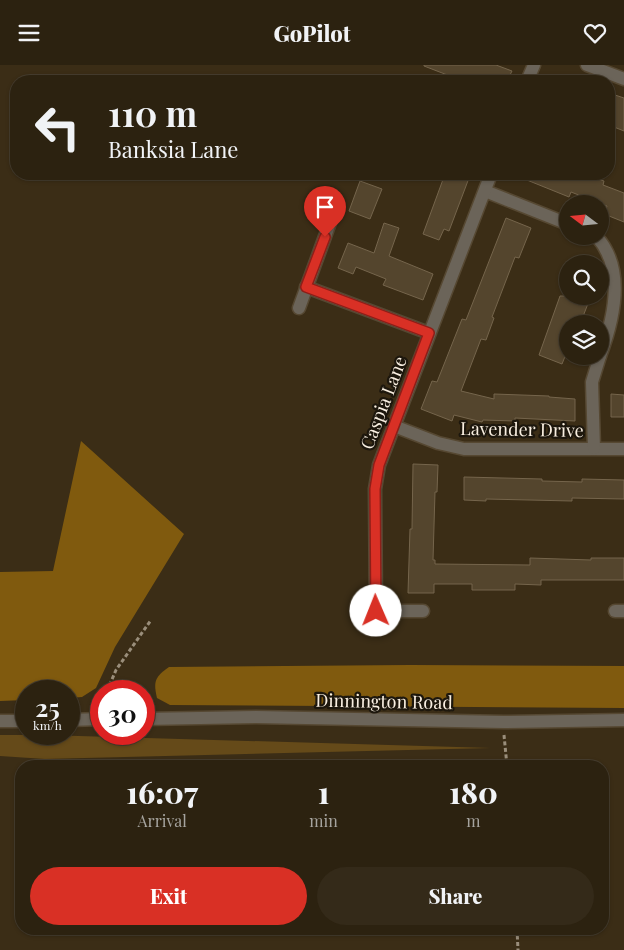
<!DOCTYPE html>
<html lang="en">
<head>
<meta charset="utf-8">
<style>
	body { margin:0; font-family:"Playfair Display",serif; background:#342a19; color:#f1f3f6; height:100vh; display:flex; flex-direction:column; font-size:19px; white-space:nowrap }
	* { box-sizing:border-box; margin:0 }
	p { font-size:16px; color:#a6a49f }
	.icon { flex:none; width:28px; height:28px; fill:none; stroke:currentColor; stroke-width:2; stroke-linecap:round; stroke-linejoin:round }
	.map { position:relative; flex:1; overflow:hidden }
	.drawer { position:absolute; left:15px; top:695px; width:594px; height:175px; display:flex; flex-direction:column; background:#2c2210; border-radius:20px; box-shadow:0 1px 4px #0004,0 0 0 1px #483f30 }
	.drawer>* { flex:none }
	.guide { position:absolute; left:10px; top:10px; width:605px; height:105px; border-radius:20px; box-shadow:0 1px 4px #0004,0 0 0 1px #483f30; background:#2c2210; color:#f1f3f6; overflow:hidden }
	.needle { width:32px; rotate:286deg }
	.buttons { position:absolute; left:559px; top:130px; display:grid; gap:10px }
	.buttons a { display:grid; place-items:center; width:50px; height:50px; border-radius:50%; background:#2c2210; box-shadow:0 1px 4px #0004,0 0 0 1px #483f30; font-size:25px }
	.speed { position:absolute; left:15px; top:615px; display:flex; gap:10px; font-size:25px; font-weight:700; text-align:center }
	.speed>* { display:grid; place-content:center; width:65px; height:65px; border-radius:50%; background:#2c2210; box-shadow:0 1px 4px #0004,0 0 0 1px #483f30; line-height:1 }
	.speed small { font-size:12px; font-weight:400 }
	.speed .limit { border:8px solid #d22; background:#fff; color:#111 }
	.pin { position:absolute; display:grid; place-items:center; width:42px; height:42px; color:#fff; margin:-51px -21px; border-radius:50% 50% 50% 0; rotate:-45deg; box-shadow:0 0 5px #0007 }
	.pin .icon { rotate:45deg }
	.me { position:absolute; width:55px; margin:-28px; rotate:359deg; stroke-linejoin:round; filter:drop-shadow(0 0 4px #0008) }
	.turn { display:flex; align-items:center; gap:18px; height:105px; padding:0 15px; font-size:22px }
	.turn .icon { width:65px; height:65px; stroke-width:2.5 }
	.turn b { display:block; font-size:35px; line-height:42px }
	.eta { display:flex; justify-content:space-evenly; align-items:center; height:85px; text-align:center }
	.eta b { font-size:30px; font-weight:800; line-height:35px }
	.cta { display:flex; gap:10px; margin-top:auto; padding:10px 15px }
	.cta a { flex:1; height:58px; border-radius:30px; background:#d93025; color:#fff; font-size:20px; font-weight:800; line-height:58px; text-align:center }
	.cta a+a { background:#342a19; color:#f1f3f6 }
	header { display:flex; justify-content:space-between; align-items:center; height:65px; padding:0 15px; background:#2c2210; font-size:22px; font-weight:800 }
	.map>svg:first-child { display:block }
</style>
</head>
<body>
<header><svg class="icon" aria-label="menu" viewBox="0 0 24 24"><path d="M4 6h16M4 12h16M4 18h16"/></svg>GoPilot<svg class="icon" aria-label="heart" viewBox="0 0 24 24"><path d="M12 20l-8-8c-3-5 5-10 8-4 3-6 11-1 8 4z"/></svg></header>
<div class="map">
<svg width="624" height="885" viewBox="0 0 624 885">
	<rect width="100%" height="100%" fill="#3b2d16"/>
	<path fill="#654a19" d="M0,670H45L491,683L45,694L0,691Z"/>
	<g fill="#805a0e">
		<path d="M81,376L184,469L115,582L96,623L82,632L69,633V626H26V635L0,636V507L53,506Z"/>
		<path d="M410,600L624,601V643L170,640L157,633C153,616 155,612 169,602Z"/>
	</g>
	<g fill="#54452d" stroke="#75654c">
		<path d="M424,0H496L512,6L507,16H463L424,1Z"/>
		<path d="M609,28L624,33V66L609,60Z"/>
		<path d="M445,109H457L469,113L449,166L444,164L439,175L423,169Z"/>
		<path d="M512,109H584L604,116L603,120L624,128V157L604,149L607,141L571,127L569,132Z"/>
		<path d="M360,116L382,124L370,154L349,146Z"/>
		<path d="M506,153L531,163L519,193L515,192L492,252L494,253L486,275L481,274L461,326L494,334V329L549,331V332L575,334V356L515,353V356L483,355L482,357L454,350L452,356L421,344L432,316L437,317L462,254L466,255Z"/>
		<path d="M384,158L399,163L389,191L433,209L423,235L383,220L386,214L356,202L353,209L338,203L348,178L374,188Z"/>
		<path d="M560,231H591L580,259H568V284L562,299L539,290Z"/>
		<path d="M611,329L624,330V352H611Z"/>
		<path d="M413,399L438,400L437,427H435L433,495H435V499L530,500V493L591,495V493H624V515H541V520L515,519V525H472V519H434V528H408L410,464H412Z"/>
		<path d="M464,412L542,414V416L582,417V414L624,415V434L572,433V436L486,434V436L464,435Z"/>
	</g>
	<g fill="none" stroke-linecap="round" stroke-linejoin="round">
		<defs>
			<g id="minor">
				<path d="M587,0L624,14"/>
				<path d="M527,16L534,0"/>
				<path d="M485,126L568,159"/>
				<path d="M596,171C624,201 616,249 600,291"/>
				<path d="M306,222L429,268"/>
				<path d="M299,243L331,155"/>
				<path d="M394,361L438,378L464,384H624"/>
				<path d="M594,383L592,317L600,291"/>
				<path d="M423,546H376L375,424L379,400L491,109"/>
				<path d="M615,546H624"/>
				<path d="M144,654L256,652L504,657L624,655"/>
				<path d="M69,655L101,654"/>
				<path d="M0,656H26"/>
			</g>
		</defs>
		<use href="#minor" stroke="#564832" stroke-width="15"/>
		<g stroke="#9a8e7b" stroke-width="3" stroke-dasharray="4 2.5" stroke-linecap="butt">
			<path d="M107,626L116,605L151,555"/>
			<path d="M504,670L507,701"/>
			<path d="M517,864L518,885"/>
		</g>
		<use href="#minor" stroke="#6b6459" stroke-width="12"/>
	</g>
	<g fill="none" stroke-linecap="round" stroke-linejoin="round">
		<defs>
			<path id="route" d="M325,172L306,222L429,268L379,400L375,424L376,546"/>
		</defs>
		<use href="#route" stroke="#8d1f18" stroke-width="12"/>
		<use href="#route" stroke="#d93025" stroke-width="9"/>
	</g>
	<g text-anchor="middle" stroke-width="4.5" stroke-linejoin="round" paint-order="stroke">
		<g font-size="18" fill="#f9efe1" stroke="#1d170d">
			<text transform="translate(384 338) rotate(-69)" y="6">Caspia Lane</text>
			<text transform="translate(522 365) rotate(1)" y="6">Lavender Drive</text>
			<text transform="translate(384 637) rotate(1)" y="6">Dinnington Road</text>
		</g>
	</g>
</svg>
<div class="buttons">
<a><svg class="needle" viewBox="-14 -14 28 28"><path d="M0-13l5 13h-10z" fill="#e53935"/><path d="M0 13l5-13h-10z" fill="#a6a49f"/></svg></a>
<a><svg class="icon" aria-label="search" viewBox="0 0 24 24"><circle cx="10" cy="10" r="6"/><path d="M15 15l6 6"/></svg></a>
<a><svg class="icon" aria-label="layers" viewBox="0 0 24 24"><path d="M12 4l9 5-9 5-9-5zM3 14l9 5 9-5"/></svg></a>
</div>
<div class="speed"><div>25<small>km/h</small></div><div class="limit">30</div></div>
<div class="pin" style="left:325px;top:172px;background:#d93025"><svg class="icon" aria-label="arrive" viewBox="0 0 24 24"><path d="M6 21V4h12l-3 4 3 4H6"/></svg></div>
<svg class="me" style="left:376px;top:546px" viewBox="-20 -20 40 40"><circle r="19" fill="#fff"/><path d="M0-13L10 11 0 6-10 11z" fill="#d93025"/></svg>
<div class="guide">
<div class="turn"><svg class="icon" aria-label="left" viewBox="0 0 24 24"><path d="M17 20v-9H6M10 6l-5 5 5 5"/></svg><div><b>110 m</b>Banksia Lane</div></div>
</div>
<section class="drawer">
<div class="eta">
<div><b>16:07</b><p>Arrival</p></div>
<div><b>1</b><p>min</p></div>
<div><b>180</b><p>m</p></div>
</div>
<div class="cta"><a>Exit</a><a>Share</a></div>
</section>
</div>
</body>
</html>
